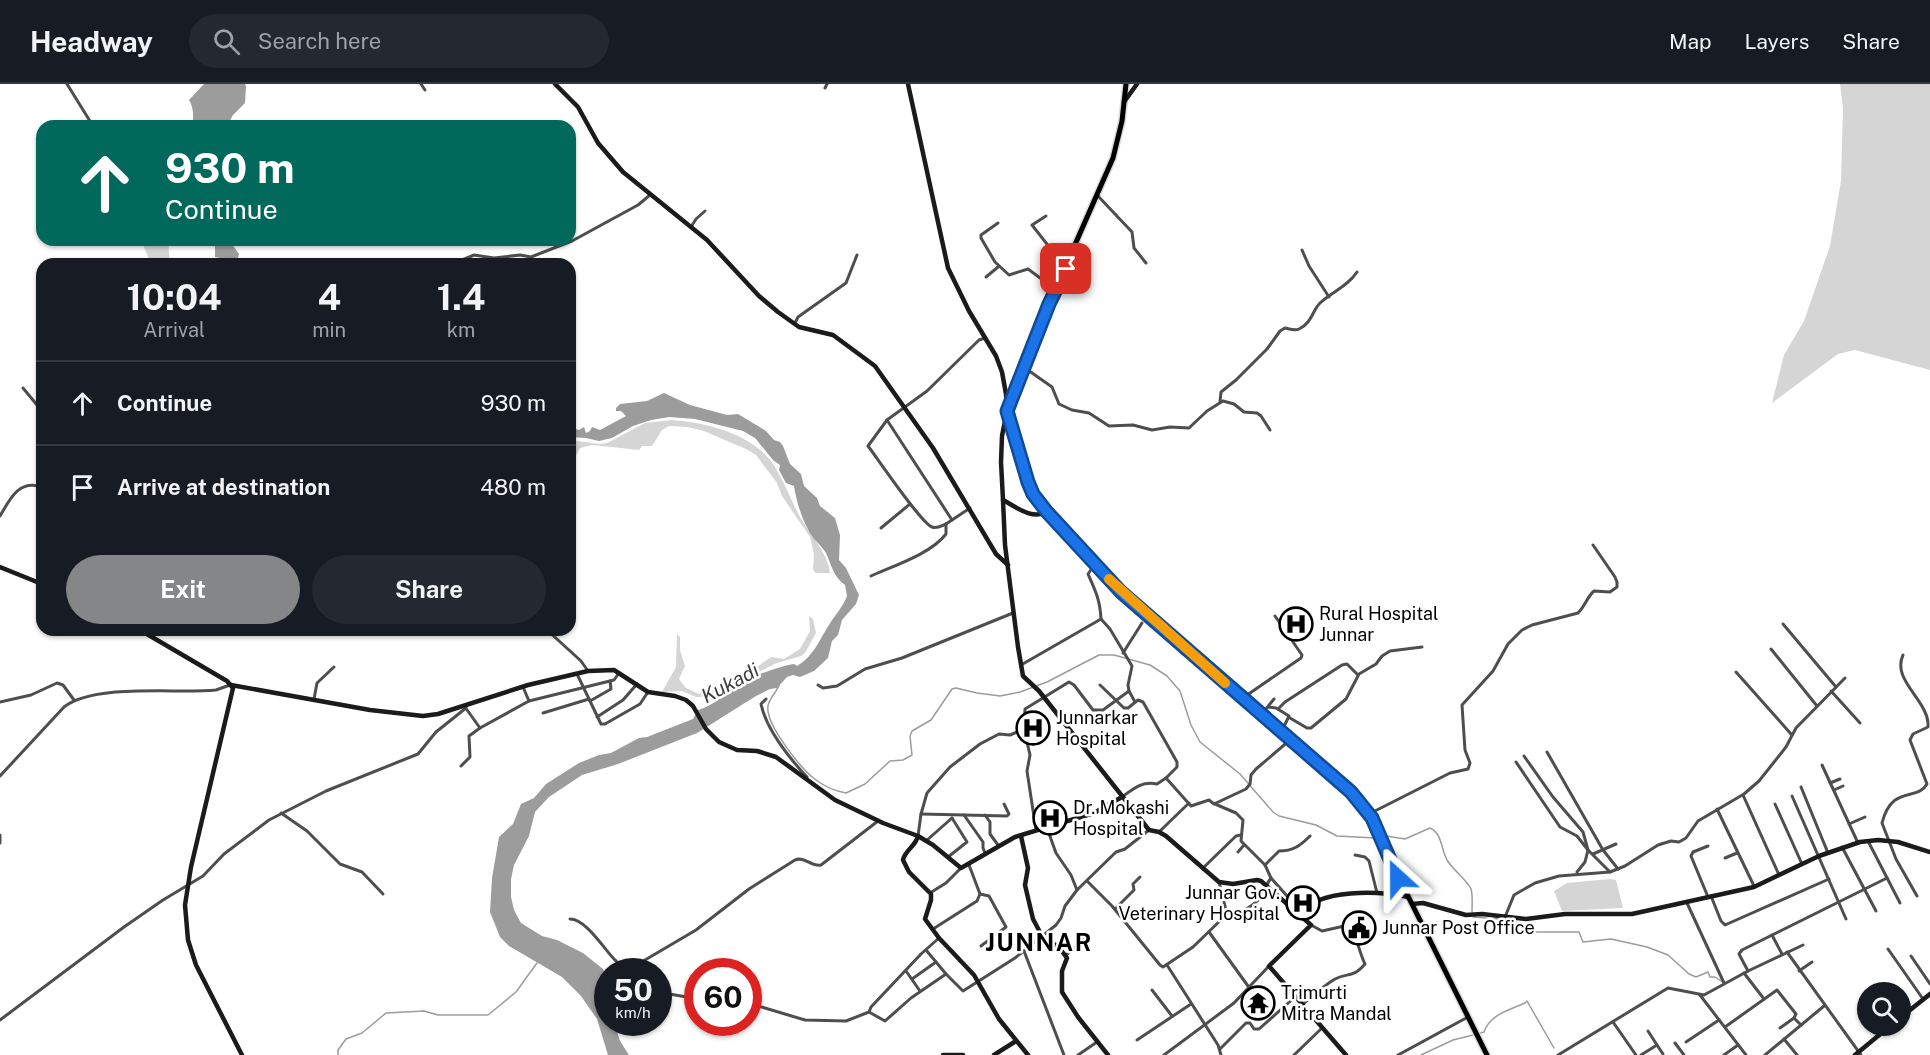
<!DOCTYPE html>
<html lang="en">
<head>
<meta charset="utf-8">
<style>
	body { margin:0; font-family:"Public Sans",sans-serif; background:#242831; color:#f1f3f6; height:100vh; display:flex; flex-direction:column; font-size:22px; white-space:nowrap }
	* { box-sizing:border-box; margin:0 }
	p { font-size:20px; color:#9ea1a6 }
	.icon { flex:none; width:33px; height:33px; fill:none; stroke:currentColor; stroke-width:2; stroke-linecap:round; stroke-linejoin:round }
	.map { position:relative; flex:1; overflow:hidden }
	.panel { position:absolute; left:36px; top:174px; width:540px; height:378px; display:flex; flex-direction:column; background:#171b24; border-radius:18px; box-shadow:0 2px 4px #0004 }
	.panel>* { flex:none }
	.hud { position:absolute; left:36px; top:36px; width:540px; height:126px; border-radius:18px; box-shadow:0 2px 4px #0004; background:#00695c; color:#fff; overflow:hidden }
	.fabs { position:absolute; left:1857px; top:898px; display:grid; gap:12px }
	.fabs a { display:grid; place-items:center; width:54px; height:54px; border-radius:50%; background:#171b24; box-shadow:0 2px 4px #0004; font-size:30px }
	.speed { position:absolute; left:594px; top:874px; display:flex; gap:12px; font-size:30px; font-weight:700; text-align:center }
	.speed>* { display:grid; place-content:center; width:78px; height:78px; border-radius:50%; background:#171b24; box-shadow:0 2px 4px #0004; line-height:1 }
	.speed small { font-size:15px; font-weight:400 }
	.speed .limit { border:9px solid #d22; background:#fff; color:#111 }
	.pin { position:absolute; display:grid; place-items:center; width:51px; height:51px; color:#fff; margin:-26px; border-radius:12px; box-shadow:0 3px 9px #0006 }
	.me { position:absolute; width:66px; margin:-33px; rotate:336deg; stroke-linejoin:round; filter:drop-shadow(0 0 4px #0008) }
	.turn { display:flex; align-items:center; gap:21px; height:126px; padding:0 30px; font-size:27px }
	.turn .icon { width:78px; height:78px; stroke-width:2.5 }
	.turn b { display:block; font-size:42px; line-height:51px }
	.eta { display:flex; justify-content:space-evenly; align-items:center; height:102px; text-align:center }
	.eta b { font-size:36px; font-weight:700; line-height:42px }
	.primary-button { display:flex; gap:12px; margin-top:auto; padding:12px 30px }
	.primary-button a { flex:1; height:69px; border-radius:36px; background:#858687; color:#fff; font-size:24px; font-weight:700; line-height:69px; text-align:center }
	.primary-button a+a { background:#242831; color:#f1f3f6 }
	ul { padding:0; list-style:none }
	li { display:flex; align-items:center; gap:18px; height:84px; padding:0 30px; border-top:2px solid #363941 }
	li div { flex:1 }
	li b { display:block; font-size:22px }
	li em { font-style:normal }
	header { display:flex; align-items:center; gap:36px; box-sizing:border-box; height:84px; padding:0 30px; background:#171b24; border-bottom:2px solid #363941 }
	header strong { font-size:28px }
	nav { display:flex; gap:33px; margin-inline-start:auto; font-size:21px }
	.search { width:420px; height:54px; background:#242831; display:flex; align-items:center; gap:15px; box-sizing:border-box; padding:0 21px; border-radius:33px; color:#9ea1a6; font-size:22px }
	.map>svg:first-child { display:block }
</style>
</head>
<body>
<header>
<strong>Headway</strong>
<div class="search"><svg class="icon" aria-label="search" viewBox="0 0 24 24"><circle cx="10" cy="10" r="6"/><path d="M15 15l6 6"/></svg>Search here</div>
<nav><a>Map</a><a>Layers</a><a>Share</a></nav>
</header>
<div class="map">
<svg width="1930" height="971" viewBox="0 0 1930 971">
	<rect width="100%" height="100%" fill="#fff"/>
	<g fill="#d5d5d5">
		<path d="M1840,0H1930V286L1855,266L1838,270L1772,319L1784,271L1804,237L1830,162L1841,97L1843,25Z"/>
		<path d="M141,156H168L170,180H151Z"/>
		<path d="M671,336C705,338 753,350 773,380C784,397 791,416 800,433C810,451 828,469 830,489H816L813,486L814,470L810,453L782,412L777,399L756,371L746,365L704,347L687,343L669,342L662,346L652,362H642L639,366L592,361L580,364L576,372L570,370V356L600,360L607,359L645,339Z"/>
		<path d="M809,532L813,535L816,549L805,569L801,572L774,580L712,613H696L682,607L662,608L676,583L677,550L680,553V566L685,582L679,595L686,604L699,610L739,596L771,573L784,575L800,565L810,547Z"/>
		<path d="M1610,795L1616,796L1623,824L1562,827L1554,807L1567,799Z"/>
	</g>
	<g fill="#9c9c9c">
		<path d="M204,0H245L246,2L245,19L233,31L227,42H191C195,35 193,22 189,16Z"/>
		<path d="M215,156H229L239,170L238,174L243,180H223L220,174L215,173Z"/>
		<path d="M664,309L690,321L727,331L738,330L766,347L774,356L780,358L783,362L790,380L801,390L804,402L817,414L820,422L835,434L840,451L839,476L846,484L859,511L856,520L842,536L838,551L832,557L828,574L814,587L800,593L793,591L787,593L777,604L770,605L756,612L697,649L618,680L582,691L549,713L535,728L529,752L514,781L511,795V813L514,826L521,839L542,852L557,856L583,869L603,885L607,894L608,939H614L620,957L629,971H608L597,935L581,912L562,893L509,862L500,853L490,828L492,794L499,753L513,740L521,720L534,714L546,700L579,679L599,671L611,669L639,654L647,653L693,635L698,626C714,622 727,608 741,599C752,592 781,582 794,580L797,582C814,572 819,556 829,541C835,531 843,523 847,512L845,501C834,494 831,480 826,469C823,464 818,459 814,455C803,440 797,420 794,402L786,399L779,386L780,381L773,376L755,354L743,347L695,335L669,333L651,336L633,342L612,354L599,357L586,354L570,353V343L579,346L584,343L586,349L590,347L592,343L600,346L626,332L621,327H616V324L620,320L647,317Z"/>
	</g>
	<g fill="none" stroke-linecap="round" stroke-linejoin="round">
		<g stroke="#9c9c9c" stroke-width="1.5">
			<path d="M779,601C777,608 769,614 768,622C765,640 801,685 816,696C824,702 835,707 846,709L865,700L890,677L903,676L912,671L910,652L912,647L931,636L952,605L956,604L977,609L1000,612L1020,608L1047,598L1099,571H1114L1150,581L1167,592L1180,607L1191,641L1200,658L1240,690L1273,728L1279,732L1316,741L1337,752L1375,754"/>
			<path d="M1386,752L1405,755L1430,744C1442,749 1441,765 1447,776C1453,786 1467,796 1471,805C1473,812 1472,821 1472,828"/>
			<path d="M1473,833L1512,836L1535,848H1579L1583,858L1611,855L1647,863L1668,871L1689,890L1696,893L1708,888L1710,893H1715L1721,897"/>
			<path d="M1480,949L1484,948C1490,930 1510,926 1525,919L1527,917L1554,964"/>
			<path d="M338,971V966L346,955L362,949L386,929L424,927L438,931H488L516,908L537,879"/>
			<path d="M1421,971L1453,956L1473,951"/>
		</g>
		<defs>
			<path id="primary" d="M1126,0L1122,37L1113,74L1049,220L1007,327L1028,398L1033,410L1047,428L1121,508L1361,719L1376,741L1399,794L1487,971"/>
		</defs>
		<use href="#primary" stroke="#dbdbdb" stroke-width="8"/>
		<g stroke="#4e4e4e" stroke-width="3">
			<path d="M67,0L93,42"/>
			<path d="M421,0L425,6"/>
			<path d="M825,4L827,0"/>
			<path d="M1098,112L1132,148L1134,164L1146,179"/>
			<path d="M1046,132L1032,141L1065,183"/>
			<path d="M998,139L981,151V154L995,178L1009,191L1028,185L1055,205"/>
			<path d="M691,143L696,135L705,127"/>
			<path d="M1302,166L1309,182L1329,213"/>
			<path d="M1043,174L1053,169"/>
			<path d="M462,176L474,171L494,174L520,171L531,173L572,157L638,121L650,111"/>
			<path d="M986,193L998,183"/>
			<path d="M795,239L798,233L846,199L857,171"/>
			<path d="M1025,284L1052,303L1059,320L1072,326L1089,329L1109,342L1133,341L1152,346L1170,343L1189,344L1207,327L1223,317L1234,320L1244,328L1257,329L1261,332L1270,346"/>
			<path d="M23,304L42,327"/>
			<path d="M1220,318L1221,308L1236,296L1267,265L1280,247L1285,244C1290,245 1295,247 1299,245C1312,239 1312,227 1320,219C1332,208 1348,202 1357,188"/>
			<path d="M887,336L952,436"/>
			<path d="M0,432C10,415 19,395 42,403"/>
			<path d="M946,440C941,442 937,445 932,443C921,439 878,375 868,362L887,336L927,307L979,256L985,254"/>
			<path d="M881,444L910,420"/>
			<path d="M871,492C893,482 931,470 946,450V440L970,424"/>
			<path d="M1101,535L1110,545L1132,582L1128,601L1129,607"/>
			<path d="M1783,540L1836,603"/>
			<path d="M547,546L581,577L588,587"/>
			<path d="M1771,565L1817,622"/>
			<path d="M1123,569L1142,539"/>
			<path d="M1903,571C1891,597 1930,617 1928,643L1913,650L1910,656L1927,700C1917,718 1892,700 1882,739L1896,775L1917,812"/>
			<path d="M1021,581L1101,535C1100,516 1096,508 1088,490L1095,480"/>
			<path d="M1736,588L1791,650"/>
			<path d="M577,590L601,640H605L640,620L648,608"/>
			<path d="M818,601L823,604L837,602L865,585L902,574L1013,529"/>
			<path d="M1100,601L1124,624H1128L1138,616L1143,618L1177,678V683L1166,694"/>
			<path d="M523,603L529,617L614,596L619,589"/>
			<path d="M1831,607L1860,639"/>
			<path d="M314,615L317,599L334,583"/>
			<path d="M766,615L761,620C766,645 790,675 807,693"/>
			<path d="M1243,615L1250,609L1301,574L1302,571L1275,532"/>
			<path d="M590,617L611,605L610,597"/>
			<path d="M0,618L31,611L57,599L63,601L74,616"/>
			<path d="M465,623L480,644L529,617"/>
			<path d="M1268,623L1276,624L1289,632L1281,649"/>
			<path d="M1278,625L1285,618L1342,581L1347,580L1358,591"/>
			<path d="M543,629L589,615"/>
			<path d="M1261,631L1274,615"/>
			<path d="M597,633L623,616L637,600"/>
			<path d="M1290,634L1307,644H1311L1346,615L1359,590L1376,580L1382,572L1390,567L1422,563"/>
			<path d="M1547,668L1603,766L1618,785"/>
			<path d="M1524,672L1553,713L1583,748L1588,766L1610,788"/>
			<path d="M1516,678L1560,743L1577,752L1588,766L1585,778L1577,788"/>
			<path d="M1822,681L1858,759"/>
			<path d="M461,682L470,673L469,652L480,644"/>
			<path d="M0,692L64,623C95,599 176,610 216,606L230,601"/>
			<path d="M1830,699L1840,695"/>
			<path d="M1801,703L1828,769"/>
			<path d="M1834,706L1843,702"/>
			<path d="M1743,711L1779,791"/>
			<path d="M1792,712L1846,835"/>
			<path d="M1122,713C1134,704 1142,697 1157,700L1166,694L1191,722L1209,716L1214,720L1246,705L1250,700L1251,691L1256,685L1290,656"/>
			<path d="M1215,720L1236,729L1243,736L1241,757L1265,781L1271,794L1288,813L1290,821"/>
			<path d="M1775,720L1802,780"/>
			<path d="M1717,725L1754,802"/>
			<path d="M281,729L307,747L340,780L362,788L383,810"/>
			<path d="M921,730L1007,732L1009,730L1004,720"/>
			<path d="M1369,730L1450,689L1468,685L1470,679L1465,666L1462,621L1493,587L1508,560L1522,546L1532,541L1578,529C1585,522 1587,513 1594,507L1610,508L1617,503V498L1615,493L1593,461"/>
			<path d="M964,731L983,758V764L985,769"/>
			<path d="M985,731L990,738V750L998,761"/>
			<path d="M1849,740L1865,733"/>
			<path d="M1047,744L1056,769L1071,791L1077,806"/>
			<path d="M1036,746L1027,687L1030,671L1024,645L1025,625L1069,598L1074,601L1093,626H1103L1129,607L1135,618"/>
			<path d="M1160,747L1189,719"/>
			<path d="M0,751V759"/>
			<path d="M918,752L921,730L927,709L950,683L980,660L999,650L1010,651L1024,645"/>
			<path d="M926,757L952,734"/>
			<path d="M1868,757L1900,819"/>
			<path d="M1708,762L1693,768L1691,772L1708,813"/>
			<path d="M1842,763L1876,827"/>
			<path d="M1238,768L1244,761"/>
			<path d="M1593,770L1616,760"/>
			<path d="M1355,771L1365,773L1369,777L1377,809"/>
			<path d="M948,773L967,758L952,734"/>
			<path d="M1725,774L1737,769"/>
			<path d="M1265,781L1279,767C1293,767 1300,762 1310,752"/>
			<path d="M1203,784L1236,752L1241,751"/>
			<path d="M1087,797L1112,822L1160,881L1163,883L1193,863L1227,830L1219,798"/>
			<path d="M930,809L946,799L961,784"/>
			<path d="M980,810L989,812L1006,843L981,862"/>
			<path d="M1711,812L1721,837L1725,841L1829,795"/>
			<path d="M1687,819L1724,899"/>
			<path d="M1115,825L1134,806L1133,800L1140,793"/>
			<path d="M1227,830C1238,833 1260,818 1265,807C1267,802 1266,800 1271,794"/>
			<path d="M1505,833L1514,811L1535,799L1559,792L1610,788L1625,782L1658,761L1671,757L1679,758L1686,754L1698,737L1744,710L1759,697L1786,663L1796,644L1845,594"/>
			<path d="M570,835C586,835 604,865 615,876C619,881 625,883 629,888"/>
			<path d="M933,845L977,817L980,810L969,781"/>
			<path d="M1209,848L1248,902"/>
			<path d="M1772,851L1782,870"/>
			<path d="M1888,865L1923,915"/>
			<path d="M926,866L946,890"/>
			<path d="M1024,867L1064,971"/>
			<path d="M1787,868L1861,971"/>
			<path d="M1065,872L1078,861L1086,850"/>
			<path d="M1911,872L1930,900"/>
			<path d="M1167,881L1218,961L1221,971"/>
			<path d="M628,886L696,846L749,805L795,776C805,772 811,783 821,781L878,737"/>
			<path d="M906,887L920,907"/>
			<path d="M1748,887L1803,861"/>
			<path d="M1799,887L1812,878"/>
			<path d="M1744,889L1764,915"/>
			<path d="M912,895L936,878"/>
			<path d="M1152,906L1172,932"/>
			<path d="M658,908L698,915"/>
			<path d="M1700,911L1746,971"/>
			<path d="M748,919L805,936L846,937L869,928L885,937L911,914L946,890L963,907L1015,874L1056,841L1061,834L1065,822L1077,806L1116,768L1125,765L1149,746"/>
			<path d="M1303,920C1313,912 1323,902 1335,895C1348,888 1352,895 1365,880C1359,868 1357,852 1349,841L1322,847L1311,841"/>
			<path d="M869,928L871,923L921,870L939,854"/>
			<path d="M0,936L124,843L163,816L203,792L224,770L269,736L326,707L418,670L436,648L466,624"/>
			<path d="M1613,938L1636,971"/>
			<path d="M1725,943L1777,906L1796,930L1794,934L1801,941"/>
			<path d="M1780,944L1794,934"/>
			<path d="M1648,947L1657,961"/>
			<path d="M1784,955L1797,971"/>
			<path d="M1137,956L1191,920"/>
			<path d="M1686,958L1719,936"/>
			<path d="M1675,959L1684,971"/>
			<path d="M1220,965L1246,939H1250L1254,945H1259L1295,913"/>
			<path d="M1078,971L1097,958"/>
			<path d="M1164,971L1234,919L1269,882"/>
			<path d="M1294,971L1322,944"/>
			<path d="M1398,971L1468,933"/>
			<path d="M1558,971L1668,904L1704,911L1748,887L1739,870L1742,866L1887,794"/>
			<path d="M1641,971L1657,961L1663,970"/>
			<path d="M1724,971L1738,961"/>
			<path d="M1765,971L1824,922"/>
		</g>
		<g stroke="#1b1b1b" stroke-width="4.5">
			<path d="M555,0L578,23L598,59L623,88L707,156L759,212L778,228L799,243L833,251L875,282L933,364L996,470L1008,481"/>
			<path d="M908,0L948,184L969,227L996,272L1002,288L1006,310L1007,327L1002,352L1001,378L1003,416C1016,423 1032,436 1047,428"/>
			<path d="M1124,18L1137,0"/>
			<path d="M1003,416L1005,461L1018,563L1023,592L1039,607L1149,746L1159,748L1166,752L1219,798L1233,800L1257,796L1261,797L1311,841L1269,882L1346,971"/>
			<path d="M0,483L42,500"/>
			<path d="M140,546L227,597L233,604L191,783L185,821L188,856L196,881L242,971"/>
			<path d="M231,601L370,626L423,632L438,630L528,601L588,587L614,586L648,608L675,612L686,616L693,622L706,645L719,658L737,666L757,667L776,673L835,716L883,739L918,752L933,761L961,784L1015,753L1094,729L1122,713"/>
			<path d="M918,752C916,762 905,766 903,776L909,788L931,810V816L925,835L939,854L974,891L999,935L1028,971"/>
			<path d="M1021,752L1028,784L1025,801L1033,835L1042,852L1051,859L1058,862L1067,874L1062,887V908L1078,933L1108,971"/>
			<path d="M1412,820L1423,819L1466,831L1482,830L1526,835L1565,830H1632L1754,803L1819,772L1860,758L1878,756L1898,758L1930,768"/>
			<path d="M1299,830C1320,804 1379,807 1408,813"/>
			<path d="M1900,934L1930,910"/>
			<path d="M943,971H963"/>
			<path d="M994,971L1016,957"/>
			<path d="M1855,971L1890,942"/>
		</g>
		<use href="#primary" stroke="#000" stroke-width="5"/>
	</g>
	<g fill="none" stroke-linecap="round" stroke-linejoin="round">
		<defs>
			<path id="route" d="M1066,185L1049,220L1007,327L1028,398L1033,410L1047,428L1121,508L1351,708L1372,734L1398,794"/>
		</defs>
		<use href="#route" stroke="#114b97" stroke-width="15"/>
		<use href="#route" stroke="#1a73e8" stroke-width="10"/>
		<path stroke="#f59e0b" stroke-width="10" d="M1109,495L1225,599"/>
	</g>
	<defs>
		<symbol id="hospital-ring" viewBox="-11 -11 22 22"><circle r="9.5" fill="#fff" stroke="#000" stroke-width="1.5"/><path d="M-5-5h3v3.5h4V-5h3V5h-3V1.5h-4V5h-3Z" fill="#000"/></symbol>
		<symbol id="civic-ring" viewBox="-11 -11 22 22"><circle r="9.5" fill="#fff" stroke="#000" stroke-width="1.5"/><path d="M-.6-6.5H3V-4.5H.6V-3L4-1V1h2V6H-6V1h2V-1L-.6-3ZM-1.2 2.5V6h2.4V2.5Z" fill="#000"/></symbol>
		<symbol id="temple-ring" viewBox="-11 -11 22 22"><circle r="9.5" fill="#fff" stroke="#000" stroke-width="1.5"/><path d="M0-6L5-2H3V0L6.5 2.5H4V6H1.5V3h-3V6H-4V2.5H-6.5L-3 0V-2H-5Z" fill="#000"/></symbol>
	</defs>
	<g fill-rule="evenodd">
		<use href="#hospital-ring" x="1277" y="521" width="38" height="38"/>
		<use href="#hospital-ring" x="1014" y="625" width="38" height="38"/>
		<use href="#hospital-ring" x="1031" y="715" width="38" height="38"/>
		<use href="#hospital-ring" x="1284" y="800" width="38" height="38"/>
		<use href="#civic-ring" x="1340" y="825" width="38" height="38"/>
		<use href="#temple-ring" x="1239" y="900" width="38" height="38"/>
	</g>
	<g text-anchor="middle" stroke-width="5" stroke-linejoin="round" paint-order="stroke">
		<g font-size="18" fill="#000" stroke="#fff" text-anchor="start">
			<text x="1319" y="536">Rural Hospital<tspan x="1319" dy="21">Junnar</tspan></text>
			<text x="1056" y="640">Junnarkar<tspan x="1056" dy="21">Hospital</tspan></text>
			<text x="1073" y="730">Dr. Mokashi<tspan x="1073" dy="21">Hospital</tspan></text>
			<text x="1280" y="815" text-anchor="end">Junnar Gov.<tspan x="1280" dy="21">Veterinary Hospital</tspan></text>
			<text x="1382" y="850">Junnar Post Office</text>
			<text x="1281" y="915">Trimurti<tspan x="1281" dy="21">Mitra Mandal</tspan></text>
		</g>
		<g font-size="20" font-style="italic" fill="#3d3d3d" stroke="#fff">
			<text transform="translate(730 599) rotate(-28)" y="7">Kukadi</text>
		</g>
		<g font-size="24" font-weight="bold" letter-spacing="1.5" fill="#000" stroke="#fff">
			<text x="1039" y="867">JUNNAR</text>
		</g>
	</g>
</svg>
<div class="fabs">
<a><svg class="icon" aria-label="search" viewBox="0 0 24 24"><circle cx="10" cy="10" r="6"/><path d="M15 15l6 6"/></svg></a>
</div>
<div class="speed"><div>50<small>km/h</small></div><div class="limit">60</div></div>
<div class="pin" style="left:1066px;top:185px;background:#d93025"><svg class="icon" aria-label="arrive" viewBox="0 0 24 24"><path d="M6 21V4h12l-3 4 3 4H6"/></svg></div>
<svg class="me" style="left:1398px;top:794px" viewBox="-20 -20 40 40"><path d="M0-17L14 15 0 8-14 15z" fill="#1a73e8" stroke="#fff" stroke-width="4"/></svg>
<div class="hud">
<div class="turn"><svg class="icon" aria-label="ahead" viewBox="0 0 24 24"><path d="M12 20V5M6 11l6-6 6 6"/></svg><div><b>930 m</b>Continue</div></div>
</div>
<section class="panel">
<div class="eta">
<div><b>10:04</b><p>Arrival</p></div>
<div><b>4</b><p>min</p></div>
<div><b>1.4</b><p>km</p></div>
</div>
<ul>
<li><svg class="icon" aria-label="ahead" viewBox="0 0 24 24"><path d="M12 20V5M6 11l6-6 6 6"/></svg><div><b>Continue</b></div><em>930 m</em></li>
<li><svg class="icon" aria-label="arrive" viewBox="0 0 24 24"><path d="M6 21V4h12l-3 4 3 4H6"/></svg><div><b>Arrive at destination</b></div><em>480 m</em></li>
</ul>
<div class="primary-button"><a>Exit</a><a>Share</a></div>
</section>
</div>
</body>
</html>
